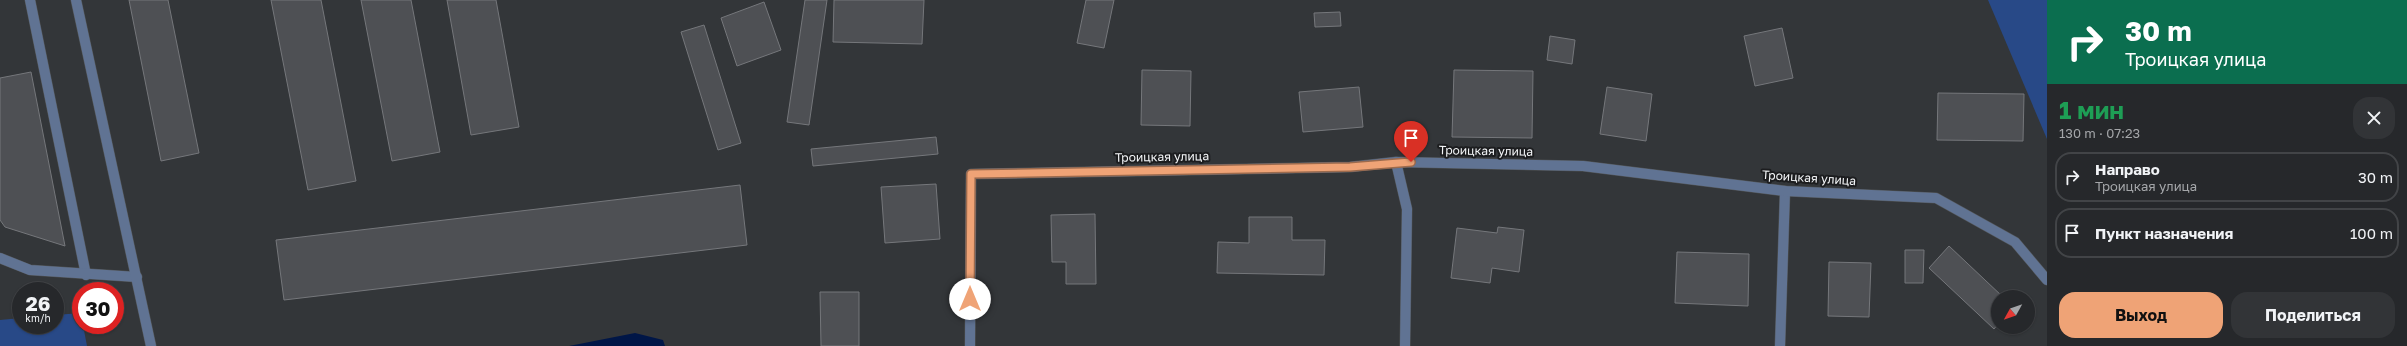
<!DOCTYPE html>
<html lang="ru">
<head>
<meta charset="utf-8">
<style>
	body { margin:0; font-family:"Golos Text",sans-serif; background:#323437; color:#f1f3f6; height:100vh; display:flex; flex-direction:column; font-size:15px; white-space:nowrap }
	* { box-sizing:border-box; margin:0 }
	p { font-size:13px; color:#a4a6a9 }
	.icon { flex:none; width:22px; height:22px; fill:none; stroke:currentColor; stroke-width:2; stroke-linecap:round; stroke-linejoin:round }
	.map { position:relative; flex:1; overflow:hidden }
	.details { display:flex; flex-direction:column; background:#26282b; width:360px }
	.details>* { flex:none }
	.top-card { background:#0b6e4f; color:#fff; overflow:hidden }
	.needle { width:26px; rotate:230deg }
	.controls { position:absolute; left:1991px; top:290px; display:grid; gap:8px }
	.controls a { display:grid; place-items:center; width:44px; height:44px; border-radius:50%; background:#26282b; box-shadow:0 1px 3px #0004,0 0 0 1px #424447; font-size:20px }
	.speed { position:absolute; left:12px; top:282px; display:flex; gap:8px; font-size:20px; font-weight:700; text-align:center }
	.speed>* { display:grid; place-content:center; width:52px; height:52px; border-radius:50%; background:#26282b; box-shadow:0 1px 3px #0004,0 0 0 1px #424447; line-height:1 }
	.speed small { font-size:10px; font-weight:400 }
	.speed .limit { border:6px solid #d22; background:#fff; color:#111 }
	.pin { position:absolute; display:grid; place-items:center; width:34px; height:34px; color:#fff; margin:-41px -17px; border-radius:50% 50% 50% 0; rotate:-45deg; box-shadow:0 0 4px #0007 }
	.pin .icon { rotate:45deg }
	.me { position:absolute; width:44px; margin:-22px; rotate:0deg; stroke-linejoin:round; filter:drop-shadow(0 0 3px #0008) }
	.turn { display:flex; align-items:center; gap:14px; height:84px; padding:0 12px; font-size:18px }
	.turn .icon { width:52px; height:52px; stroke-width:2.5 }
	.turn b { display:block; font-size:28px; line-height:34px }
	.round { display:grid; place-items:center; flex:none; width:42px; height:42px; border-radius:16px; background:#323437 }
	.headline { display:flex; align-items:center; justify-content:space-between; height:68px; padding:0 12px }
	h1 { font-size:24px; font-weight:700; line-height:30px; color:#1e9e55 }
	.action { display:flex; gap:8px; margin-top:auto; padding:8px 12px }
	.action a { flex:1; height:46px; border-radius:16px; background:#efa376; color:#111; font-size:16px; font-weight:700; line-height:46px; text-align:center }
	.action a+a { background:#323437; color:#f1f3f6 }
	ul { padding:0; list-style:none }
	li { display:flex; align-items:center; gap:12px; height:50px; margin:0 8px 6px; padding:0 4px; border:2px solid #424447; border-radius:16px }
	li div { flex:1 }
	li b { display:block; font-size:15px }
	li em { font-style:normal }
	main { display:flex; flex:1; min-height:0 }
	.map>svg:first-child { display:block }
</style>
</head>
<body>
<main>
<div class="map">
<svg width="2047" height="346" viewBox="0 0 2047 346">
	<rect width="100%" height="100%" fill="#333639"/>
	<g fill="#284987">
		<path d="M1988,0H2047V139Z"/>
		<path d="M81,313V325H83L87,346H0V320L21,318V325H55V315Z"/>
	</g>
	<path fill="#001647" d="M635,333L663,340L665,346H569Z"/>
	<g fill="#4e5054" stroke="#75777b">
		<path d="M129,0H168L199,153L161,161Z"/>
		<path d="M271,0H321L356,181L308,190Z"/>
		<path d="M361,0H411L440,152L392,161Z"/>
		<path d="M447,0H496L519,127L471,135Z"/>
		<path d="M805,0H827L809,125L787,122Z"/>
		<path d="M834,0H924L922,44L833,42Z"/>
		<path d="M1086,0H1114L1104,48L1077,43Z"/>
		<path d="M764,2L781,50L737,66L721,18Z"/>
		<path d="M1340,12L1341,26L1315,27L1314,13Z"/>
		<path d="M704,25L741,143L718,150L681,32Z"/>
		<path d="M1782,28L1793,78L1755,86L1744,36Z"/>
		<path d="M1550,36L1575,40L1572,64L1547,60Z"/>
		<path d="M1142,70L1191,71L1190,126L1141,125Z"/>
		<path d="M1454,70L1533,71L1532,138L1452,137Z"/>
		<path d="M31,72L65,246L5,227L0,220V78Z"/>
		<path d="M1359,87L1363,127L1303,132L1299,92Z"/>
		<path d="M1607,87L1652,94L1646,141L1600,134Z"/>
		<path d="M1938,93L2024,94L2023,141L1937,140Z"/>
		<path d="M936,137L938,154L813,166L811,149Z"/>
		<path d="M936,184L940,239L885,243L881,187Z"/>
		<path d="M740,185L747,245L284,300L276,240Z"/>
		<path d="M1095,214L1096,284H1066V262H1052L1051,215Z"/>
		<path d="M1249,217H1292V240H1325L1324,275L1217,273L1218,242L1249,243Z"/>
		<path d="M1498,227L1524,230L1519,272L1492,268L1490,283L1451,278L1457,228L1497,233Z"/>
		<path d="M1949,246L2003,297H1998V324L1994,329L1929,268Z"/>
		<path d="M1905,250H1924L1923,283H1905Z"/>
		<path d="M1677,252L1749,254L1748,306L1675,303Z"/>
		<path d="M1829,262L1871,263L1869,317L1828,316Z"/>
		<path d="M820,292H859V346H821Z"/>
	</g>
	<g fill="none" stroke-linecap="round" stroke-linejoin="round">
		<defs>
			<g id="service">
				<path d="M30,0L86,275"/>
				<path d="M0,258L30,270L137,277"/>
				<path d="M1780,346L1785,191"/>
			</g>
			<g id="minor">
				<path d="M1396,162L1407,209L1405,346"/>
				<path d="M970,346L971,174L1350,167L1396,162L1583,166L1785,191L1936,198L2015,242L2047,280"/>
			</g>
			<path id="tertiary" d="M76,0L151,346"/>
		</defs>
		<use href="#service" stroke="#525557" stroke-width="11"/>
		<use href="#minor" stroke="#525557" stroke-width="11"/>
		<use href="#tertiary" stroke="#525557" stroke-width="11"/>
		<use href="#service" stroke="#607393" stroke-width="10"/>
		<use href="#minor" stroke="#607393" stroke-width="10"/>
		<use href="#tertiary" stroke="#607393" stroke-width="10"/>
	</g>
	<g fill="none" stroke-linecap="round" stroke-linejoin="round">
		<defs>
			<path id="route" d="M970,299L971,174L1350,167L1411,162"/>
		</defs>
		<use href="#route" stroke="#9b6a4d" stroke-width="10"/>
		<use href="#route" stroke="#efa376" stroke-width="7"/>
	</g>
	<g text-anchor="middle" stroke-width="4" stroke-linejoin="round" paint-order="stroke">
		<g font-size="12" fill="#f3f5f7" stroke="#1c1d1f">
			<text transform="translate(1486 151) rotate(1)" y="4">Троицкая улица</text>
			<text transform="translate(1162 157) rotate(-1)" y="4">Троицкая улица</text>
			<text transform="translate(1809 178) rotate(4)" y="4">Троицкая улица</text>
		</g>
	</g>
</svg>
<div class="controls">
<a><svg class="needle" viewBox="-14 -14 28 28"><path d="M0-13l5 13h-10z" fill="#e53935"/><path d="M0 13l5-13h-10z" fill="#a4a6a9"/></svg></a>
</div>
<div class="speed"><div>26<small>km/h</small></div><div class="limit">30</div></div>
<div class="pin" style="left:1411px;top:162px;background:#d93025"><svg class="icon" aria-label="arrive" viewBox="0 0 24 24"><path d="M6 21V4h12l-3 4 3 4H6"/></svg></div>
<svg class="me" style="left:970px;top:299px" viewBox="-20 -20 40 40"><circle r="19" fill="#fff"/><path d="M0-13L10 11 0 6-10 11z" fill="#efa376"/></svg>
</div>
<section class="details">
<div class="top-card">
<div class="turn"><svg class="icon" aria-label="right" viewBox="0 0 24 24"><path d="M7 20v-9h11M14 6l5 5-5 5"/></svg><div><b>30 m</b>Троицкая улица</div></div>
</div>
<div class="headline"><div><h1>1 мин</h1><p>130 m · 07:23</p></div><a class="round"><svg class="icon" aria-label="close" viewBox="0 0 24 24"><path d="M6 6l12 12M18 6L6 18"/></svg></a></div>
<ul>
<li><svg class="icon" aria-label="right" viewBox="0 0 24 24"><path d="M7 20v-9h11M14 6l5 5-5 5"/></svg><div><b>Направо</b><p>Троицкая улица</p></div><em>30 m</em></li>
<li><svg class="icon" aria-label="arrive" viewBox="0 0 24 24"><path d="M6 21V4h12l-3 4 3 4H6"/></svg><div><b>Пункт назначения</b></div><em>100 m</em></li>
</ul>
<div class="action"><a>Выход</a><a>Поделиться</a></div>
</section>
</main>
</body>
</html>
